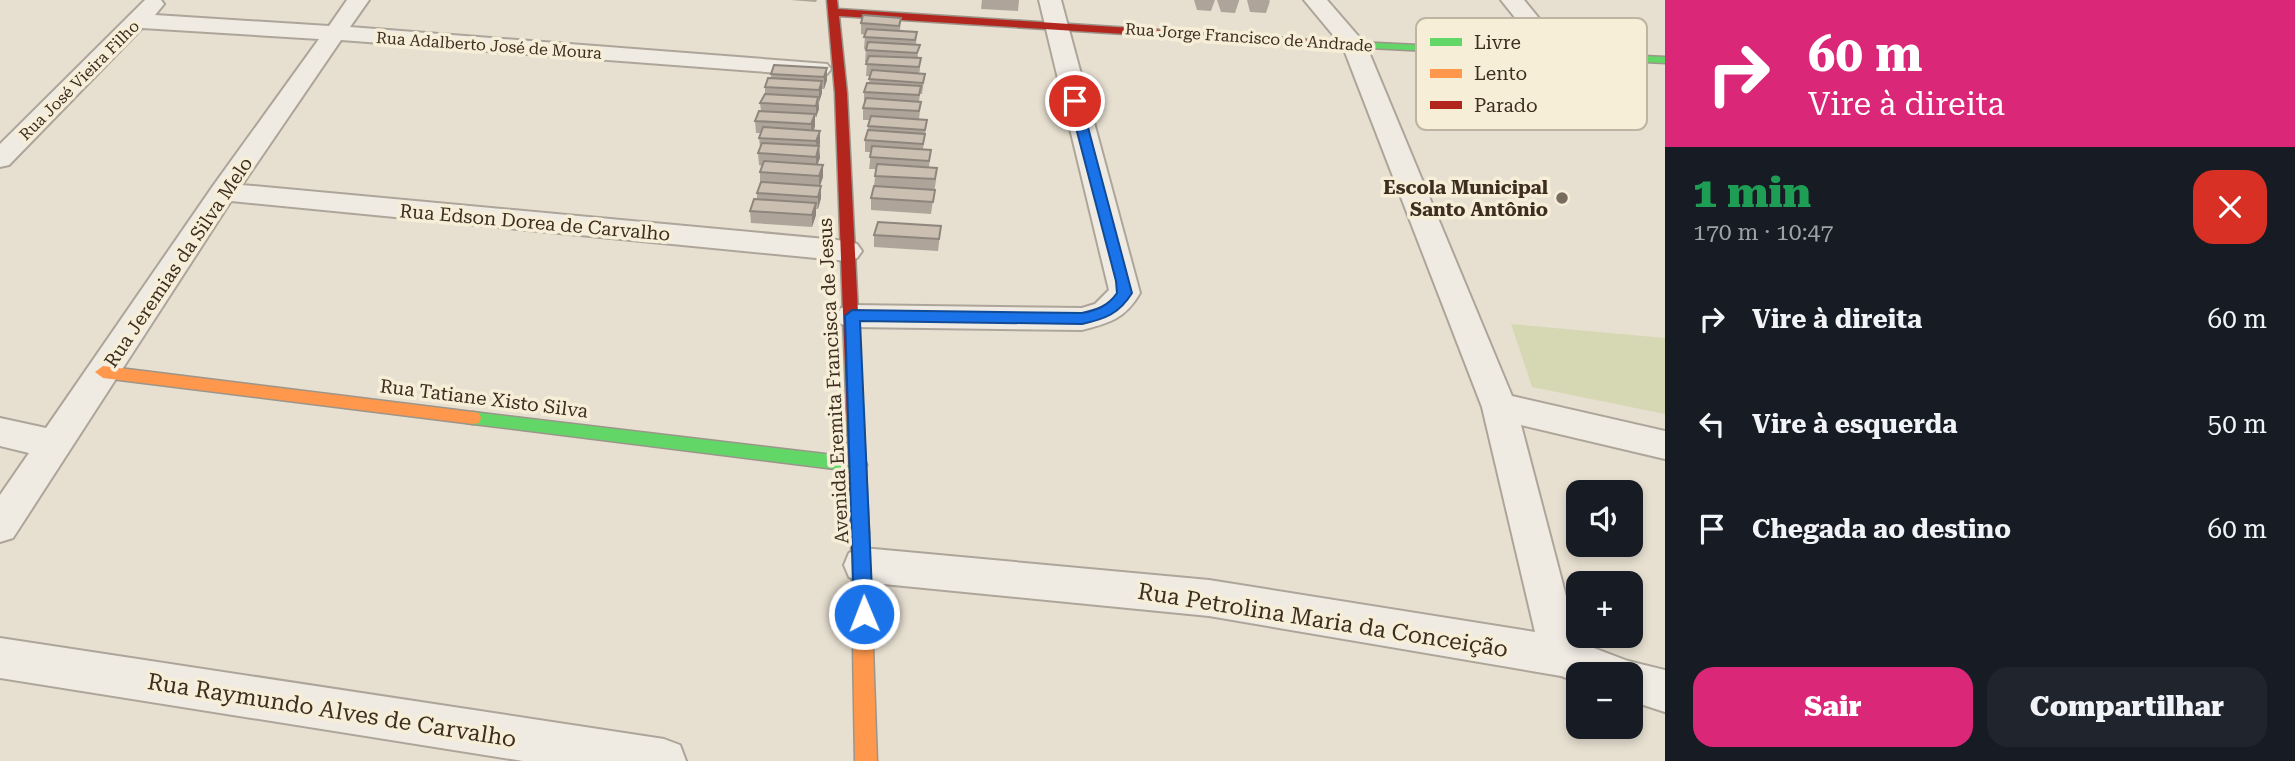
<!DOCTYPE html>
<html lang="pt">
<head>
<meta charset="utf-8">
<style>
	body { margin:0; font-family:"Roboto Serif",serif; background:#20242c; color:#f1f3f6; height:100vh; display:flex; flex-direction:column; font-size:26px; white-space:nowrap }
	* { box-sizing:border-box; margin:0 }
	p { font-size:23px; color:#9ea1a6 }
	.icon { flex:none; width:38px; height:38px; fill:none; stroke:currentColor; stroke-width:2; stroke-linecap:round; stroke-linejoin:round }
	.map { position:relative; flex:1; overflow:hidden }
	.sheet { display:flex; flex-direction:column; background:#171b24; width:630px }
	.sheet>* { flex:none }
	.banner { background:#db2777; color:#fff; overflow:hidden }
	.buttons { position:absolute; left:1566px; top:480px; display:grid; gap:14px }
	.buttons a { display:grid; place-items:center; width:77px; height:77px; border-radius:14px; background:#171b24; box-shadow:0 4px 10px #0003; font-size:35px }
	.pin { position:absolute; display:grid; place-items:center; width:60px; height:60px; color:#fff; margin:-30px; border:4px solid #fff; border-radius:50%; box-shadow:0 2px 7px #0007 }
	.me { position:absolute; width:77px; margin:-38px; rotate:359deg; stroke-linejoin:round; filter:drop-shadow(0 0 5px #0008) }
	.turn { display:flex; align-items:center; gap:24px; height:147px; padding:0 28px; font-size:32px }
	.turn .icon { width:91px; height:91px; stroke-width:2.5 }
	.turn b { display:block; font-size:49px; line-height:60px }
	.round { display:grid; place-items:center; flex:none; width:74px; height:74px; border-radius:21px; background:#20242c }
	.summary { display:flex; align-items:center; justify-content:space-between; height:119px; padding:0 28px }
	h1 { font-size:42px; font-weight:800; line-height:52px; color:#1e9e55 }
	.cta { display:flex; gap:14px; margin-top:auto; padding:14px 28px }
	.cta a { flex:1; height:80px; border-radius:21px; background:#db2777; color:#fff; font-size:28px; font-weight:800; line-height:80px; text-align:center }
	.cta a+a { background:#20242c; color:#f1f3f6 }
	ul { padding:0; list-style:none }
	li { display:flex; align-items:center; gap:21px; height:105px; padding:0 28px }
	li div { flex:1 }
	li b { display:block; font-size:26px }
	li em { font-style:normal }
	main { display:flex; flex:1; min-height:0 }
	.map>svg:first-child { display:block }
</style>
</head>
<body>
<main>
<div class="map">
<svg width="1665" height="761" viewBox="0 0 1665 761">
	<rect width="100%" height="100%" fill="#e7e0d1"/>
	<path fill="#d6d7b3" d="M1511,324L1665,338V414L1532,387Z"/>
	<g fill="none" stroke-linecap="round" stroke-linejoin="round">
		<defs>
			<g id="street">
				<path d="M145,0H161L164,4L155,15L329,26L347,0H369L350,27L827,64L831,69L827,74L819,76L341,40L242,185L847,241L857,244L862,251L857,258L847,261L231,201L13,538L0,542V495L29,453L0,446V418L46,428L213,186L319,39L142,28L9,165L0,167V144Z"/>
				<path d="M1039,0H1061L1140,293C1125,319 1109,323 1082,330L852,327L841,324L836,316L841,308L852,305L1082,308L1095,304L1109,290Z"/>
				<path d="M1304,0H1327L1366,45L1512,396L1665,431V459L1521,425L1578,642L1628,661L1665,670V712L1631,701V674H1578V682L1561,676L1209,616L863,582L849,577L844,565L849,553L863,548L1209,580L1535,632L1482,407L1343,47Z"/>
				<path d="M1501,0H1524L1564,49L1568,54L1564,59H1548Z"/>
				<path d="M0,638L664,739L680,745L686,761H523L0,678Z"/>
			</g>
			<g id="fast">
				<path d="M1315,40L1665,57V63L1311,45L1310,43Z"/>
				<path d="M473,412L859,458L865,460L867,465L865,470L859,472L473,424L467,423L465,418L467,413Z"/>
			</g>
			<g id="slow">
				<path d="M103,366L473,412L479,413L481,418L479,423L473,424L103,378L95,372Z"/>
				<path d="M860,525L866,527L869,533L877,761H855L851,533L854,527Z"/>
			</g>
			<path id="jam" d="M827,0H837L838,9L1315,40L1320,43L1315,46L839,16L847,93L869,533L866,539L860,541L854,539L851,533L835,93Z"/>
		</defs>
		<use href="#street" stroke="#ada599" stroke-width="4"/>
		<use href="#fast" stroke="#9c958a" stroke-width="3"/>
		<use href="#slow" stroke="#9c958a" stroke-width="3"/>
		<use href="#jam" stroke="#9c958a" stroke-width="3"/>
		<use href="#street" fill="#efebe3" fill-rule="evenodd"/>
		<use href="#fast" fill="#63d668" fill-rule="evenodd"/>
		<use href="#slow" fill="#ff974d" fill-rule="evenodd"/>
		<use href="#jam" fill="#b3261e" fill-rule="evenodd"/>
	</g>
	<g fill="#afa499">
		<path d="M790,0H817L816,2Z"/>
		<path d="M982,0H1019L1018,11L981,9Z"/>
		<path d="M1194,0H1215L1211,11L1197,10Z"/>
		<path d="M1217,0H1239V1L1235,13L1221,12Z"/>
		<path d="M1247,0H1269L1270,1L1266,13L1250,12Z"/>
		<path d="M901,18L900,31L917,32L916,44L920,70L919,73L925,74L922,94H920L919,102H921L919,119L927,120L923,149L931,150L929,167L936,180L931,214L871,210V198L874,186L876,169H869L871,152H865V140L870,120H863V108L864,104V92L869,83L870,76H866L867,62H865L866,49H864L865,35L861,34V23Z"/>
		<path d="M827,68V80L824,89H822V93L819,102V109L815,118V126L814,130L820,131V143L819,146L820,158L817,164L823,177L820,186H821V198L818,209H816V215L812,227L751,223L750,211L757,199V193L760,183V172L762,166L759,165L758,153L760,147L759,138L761,133H756L755,121L761,111L760,103L765,94V87L771,78V74Z"/>
		<path d="M941,226L938,251L874,247V235Z"/>
	</g>
	<g fill="#8e867d">
		<path d="M827,68V80L824,89V77Z"/>
		<path d="M822,81V93L819,102V90Z"/>
		<path d="M818,97L819,109L816,118V106Z"/>
		<path d="M815,114V126L812,136L811,124Z"/>
		<path d="M820,131V143L817,153L816,141Z"/>
		<path d="M819,146L820,158L816,169V157Z"/>
		<path d="M823,165V177L819,188V176Z"/>
		<path d="M821,186V198L818,209V197Z"/>
		<path d="M816,203V215L812,227V215Z"/>
	</g>
	<g fill="#cbbfb2" stroke="#8e867d" stroke-width="2">
		<path d="M863,15L901,18L899,26L861,23Z"/>
		<path d="M867,29L917,32L915,40L864,37Z"/>
		<path d="M868,42L920,45L917,53L866,50Z"/>
		<path d="M869,56L921,58L919,67L866,64Z"/>
		<path d="M774,65L827,68L824,77L771,74Z"/>
		<path d="M872,70L925,74L923,83L869,79Z"/>
		<path d="M768,78L822,81L819,90L765,87Z"/>
		<path d="M867,83L921,86L919,95L864,92Z"/>
		<path d="M765,94L818,97L816,106L760,103Z"/>
		<path d="M866,98L921,102L919,111L863,108Z"/>
		<path d="M759,111L815,114L811,124L755,121Z"/>
		<path d="M871,116L927,120L925,130L868,126Z"/>
		<path d="M763,127L820,131L816,141L759,138Z"/>
		<path d="M868,130L925,134L923,144L865,140Z"/>
		<path d="M762,143L819,146L816,157L758,153Z"/>
		<path d="M872,146L931,150L929,161L870,157Z"/>
		<path d="M764,161L823,165L819,176L760,172Z"/>
		<path d="M877,164L937,168L935,179L875,176Z"/>
		<path d="M761,182L821,186L818,197L757,193Z"/>
		<path d="M874,186L935,190L933,202L871,198Z"/>
		<path d="M754,199L816,203L812,215L750,211Z"/>
		<path d="M878,222L941,226L939,239L874,235Z"/>
	</g>
	<path fill="#1a73e8" stroke="#114b97" stroke-width="2" d="M1075,98L1081,101L1132,293C1119,314 1105,319 1082,324L860,321L873,614L870,620L864,623L857,620L854,614L845,316L852,310L1082,313C1097,310 1108,306 1117,293L1116,281L1069,101Z"/>
	<circle fill="#786c5e" stroke="#f7eed8" stroke-width="2.5" cx="1562" cy="198" r="7"/>
	<g text-anchor="middle" stroke-width="7" stroke-linejoin="round" paint-order="stroke">
		<g font-size="16" fill="#3d2e20" stroke="#f7eed8">
			<text transform="translate(1249 37) rotate(4)" y="6">Rua Jorge Francisco de Andrade</text>
			<text transform="translate(489 45) rotate(4)" y="6">Rua Adalberto José de Moura</text>
			<text transform="translate(79 80) rotate(-45)" y="6">Rua José Vieira Filho</text>
		</g>
		<g font-size="19" font-weight="bold" fill="#3d2e20" stroke="#f7eed8" text-anchor="end">
			<text x="1548" y="194">Escola Municipal<tspan x="1548" dy="22">Santo Antônio</tspan></text>
		</g>
		<g font-size="19" fill="#3d2e20" stroke="#f7eed8">
			<text transform="translate(535 222) rotate(5)" y="7">Rua Edson Dorea de Carvalho</text>
			<text transform="translate(178 262) rotate(-56)" y="7">Rua Jeremias da Silva Melo</text>
			<text transform="translate(833 381) rotate(-93)" y="7">Avenida Eremita Francisca de Jesus</text>
			<text transform="translate(484 398) rotate(7)" y="7">Rua Tatiane Xisto Silva</text>
		</g>
		<g font-size="23" fill="#3d2e20" stroke="#f7eed8">
			<text transform="translate(1323 620) rotate(9)" y="8">Rua Petrolina Maria da Conceição</text>
			<text transform="translate(332 710) rotate(9)" y="8">Rua Raymundo Alves de Carvalho</text>
		</g>
	</g>
	<rect x="1416" y="18" width="231" height="112" rx="10" fill="#f7eed8" stroke="#bfb4a1" stroke-width="2"/>
	<rect x="1430" y="38" width="32" height="8" fill="#63d668"/>
	<rect x="1430" y="69" width="32" height="9" fill="#ff974d"/>
	<rect x="1430" y="101" width="32" height="8" fill="#b3261e"/>
	<g font-size="19" fill="#3d2e20">
		<text x="1474" y="49">Livre</text>
		<text x="1474" y="80">Lento</text>
		<text x="1474" y="112">Parado</text>
	</g>
</svg>
<div class="buttons">
<a><svg class="icon" aria-label="sound" viewBox="0 0 24 24"><path d="M4 9h4l5-4v14l-5-4H4zM17 9q2 3 0 6"/></svg></a>
<a>+</a>
<a>−</a>
</div>
<div class="pin" style="left:1075px;top:101px;background:#d93025"><svg class="icon" aria-label="arrive" viewBox="0 0 24 24"><path d="M6 21V4h12l-3 4 3 4H6"/></svg></div>
<svg class="me" style="left:864px;top:614px" viewBox="-20 -20 40 40"><circle r="17" fill="#1a73e8" stroke="#fff" stroke-width="3"/><path d="M0-11L8 9 0 5-8 9z" fill="#fff"/></svg>
</div>
<section class="sheet">
<div class="banner">
<div class="turn"><svg class="icon" aria-label="right" viewBox="0 0 24 24"><path d="M7 20v-9h11M14 6l5 5-5 5"/></svg><div><b>60 m</b>Vire à direita</div></div>
</div>
<div class="summary"><div><h1>1 min</h1><p>170 m · 10:47</p></div><a class="round" style="background:#d93025;color:#fff"><svg class="icon" aria-label="close" viewBox="0 0 24 24"><path d="M6 6l12 12M18 6L6 18"/></svg></a></div>
<ul>
<li><svg class="icon" aria-label="right" viewBox="0 0 24 24"><path d="M7 20v-9h11M14 6l5 5-5 5"/></svg><div><b>Vire à direita</b></div><em>60 m</em></li>
<li><svg class="icon" aria-label="left" viewBox="0 0 24 24"><path d="M17 20v-9H6M10 6l-5 5 5 5"/></svg><div><b>Vire à esquerda</b></div><em>50 m</em></li>
<li><svg class="icon" aria-label="arrive" viewBox="0 0 24 24"><path d="M6 21V4h12l-3 4 3 4H6"/></svg><div><b>Chegada ao destino</b></div><em>60 m</em></li>
</ul>
<div class="cta"><a>Sair</a><a>Compartilhar</a></div>
</section>
</main>
</body>
</html>
